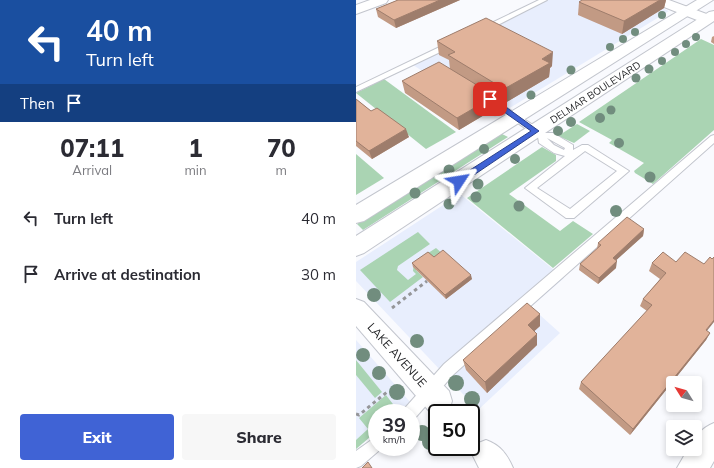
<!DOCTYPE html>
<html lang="en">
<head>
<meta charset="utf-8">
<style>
	body { margin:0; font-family:Mulish,sans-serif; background:#f7f7f7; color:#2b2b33; height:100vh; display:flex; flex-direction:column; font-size:15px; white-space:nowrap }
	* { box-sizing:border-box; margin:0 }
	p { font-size:13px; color:#7c7c81 }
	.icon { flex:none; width:22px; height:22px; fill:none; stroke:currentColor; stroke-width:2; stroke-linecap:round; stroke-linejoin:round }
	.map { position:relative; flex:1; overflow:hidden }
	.drawer { display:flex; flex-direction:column; background:#fff; width:356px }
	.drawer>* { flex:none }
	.guide { background:#1a4fa0; color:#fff; overflow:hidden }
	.needle { width:26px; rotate:307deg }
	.buttons { position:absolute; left:310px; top:376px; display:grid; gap:8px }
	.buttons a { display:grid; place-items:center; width:36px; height:36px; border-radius:4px; background:#fff; box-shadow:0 2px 6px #0003; font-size:20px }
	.speed { position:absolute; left:12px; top:404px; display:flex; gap:8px; font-size:20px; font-weight:700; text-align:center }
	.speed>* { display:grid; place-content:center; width:52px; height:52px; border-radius:50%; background:#fff; box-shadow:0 2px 6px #0003; line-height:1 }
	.speed small { font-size:10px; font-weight:400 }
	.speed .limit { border:2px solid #111; border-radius:6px; background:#fff; color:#111 }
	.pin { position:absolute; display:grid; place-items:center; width:34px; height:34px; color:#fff; margin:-17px; border-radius:8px; box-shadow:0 2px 6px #0006 }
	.me { position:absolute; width:44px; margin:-22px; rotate:57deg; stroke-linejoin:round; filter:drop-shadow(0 0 3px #0008) }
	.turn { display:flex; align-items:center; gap:14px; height:84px; padding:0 20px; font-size:18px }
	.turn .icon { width:52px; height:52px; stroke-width:2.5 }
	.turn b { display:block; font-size:28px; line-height:34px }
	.then { display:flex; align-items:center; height:38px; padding:0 20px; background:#0003; gap:8px; font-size:15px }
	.eta { display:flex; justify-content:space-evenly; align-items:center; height:68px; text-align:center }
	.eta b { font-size:24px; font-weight:800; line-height:28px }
	.action { display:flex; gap:8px; margin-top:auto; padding:8px 20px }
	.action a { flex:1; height:46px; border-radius:4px; background:#4063d5; color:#fff; font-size:16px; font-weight:800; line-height:46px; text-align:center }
	.action a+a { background:#f7f7f7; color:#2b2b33 }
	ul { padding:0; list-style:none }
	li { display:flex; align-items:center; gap:12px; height:56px; padding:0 20px }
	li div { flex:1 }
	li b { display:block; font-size:15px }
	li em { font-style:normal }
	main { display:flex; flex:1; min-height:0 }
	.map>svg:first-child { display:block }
</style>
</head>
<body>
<main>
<section class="drawer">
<div class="guide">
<div class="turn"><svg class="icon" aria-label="left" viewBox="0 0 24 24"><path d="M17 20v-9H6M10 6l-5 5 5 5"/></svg><div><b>40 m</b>Turn left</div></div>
<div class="then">Then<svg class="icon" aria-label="arrive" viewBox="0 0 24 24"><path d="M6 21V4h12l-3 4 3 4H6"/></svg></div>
</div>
<div class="eta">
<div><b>07:11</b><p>Arrival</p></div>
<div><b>1</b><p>min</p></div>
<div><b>70</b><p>m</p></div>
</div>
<ul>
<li><svg class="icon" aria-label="left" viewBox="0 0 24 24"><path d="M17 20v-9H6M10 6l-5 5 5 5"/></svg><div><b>Turn left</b></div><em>40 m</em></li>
<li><svg class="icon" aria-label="arrive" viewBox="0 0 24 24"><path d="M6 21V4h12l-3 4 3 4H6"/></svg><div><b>Arrive at destination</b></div><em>30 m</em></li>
</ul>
<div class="action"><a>Exit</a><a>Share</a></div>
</section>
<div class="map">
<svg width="358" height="468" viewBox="0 0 358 468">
	<rect width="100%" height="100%" fill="#f9fafe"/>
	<g fill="#e8eefd">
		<path d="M192,0H287L313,11L139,117L57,65Z"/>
		<path d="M104,194L208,278L175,307L204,333L122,410L0,281V262Z"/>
		<path d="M0,340L54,402L41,413H21V431L0,449Z"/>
	</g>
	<g fill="#aad4b3">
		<path d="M345,39L358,45V130L297,184L279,173L278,171L288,163L253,143L256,140L223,122Z"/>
		<path d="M28,79L100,132L70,149L0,93Z"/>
		<path d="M221,124L234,131L218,143L202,136Z"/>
		<path d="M146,134L152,137L7,230L1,224Z"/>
		<path d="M186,147L200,155V161L153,194L204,231L217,221L237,234L197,268L111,198Z"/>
		<path d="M0,154L28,178L0,195Z"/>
		<path d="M62,232L74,244L42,266L41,270L52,280L60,274L57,271L58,262L80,248L88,255L60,270L67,277L34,302L4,270Z"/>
		<path d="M0,360L26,392L19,398L0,375Z"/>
		<path d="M30,395L43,412L21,413V431L0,449V440L12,429L3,418Z"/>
	</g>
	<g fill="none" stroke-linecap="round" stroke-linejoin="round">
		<defs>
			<g id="service">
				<path d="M183,0H191L130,31L123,29Z"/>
				<path d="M92,43L99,45L0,92V87Z"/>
				<path d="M127,92L189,133H197L217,145V150L226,145H232L273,171L218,218H210L169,188L209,156L198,153L183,143L182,137L124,97L123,95ZM191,138L209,148L208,150L198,145ZM229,151L261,171L214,209L181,188Z"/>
				<path d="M358,135V143L98,374L59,418L55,420V413H47L49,408L88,364L355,136Z"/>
				<path d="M21,436V447H27L26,448L5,466L0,468V451Z"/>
			</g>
			<g id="minor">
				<path d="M14,0H32L30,3L0,14V5Z"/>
				<path d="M296,0H313L356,16L358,19L356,22H346L298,3Z"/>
				<path d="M0,299L8,302L93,391L96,401L93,411L81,414L73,411L0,326Z"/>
				<path d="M358,423V461L354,468H321L332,449H339C339,435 346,428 358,423Z"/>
				<path d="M130,440C144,445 151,454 157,468H123L116,454L120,444Z"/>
			</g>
			<g id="secondary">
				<path d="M341,0H357L8,221L0,223V205Z"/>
				<path d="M358,11V21L8,253L0,256V236L353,12Z"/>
			</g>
		</defs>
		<use href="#service" stroke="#c2c5cd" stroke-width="2"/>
		<use href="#minor" stroke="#c2c5cd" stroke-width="2"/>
		<use href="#secondary" stroke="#c2c5cd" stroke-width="2"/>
		<g stroke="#959699" stroke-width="3" stroke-dasharray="3.5 3.5" stroke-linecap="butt">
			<path d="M36,308L71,281"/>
			<path d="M0,414L3,415L31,392"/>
		</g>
		<use href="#service" fill="#fff" fill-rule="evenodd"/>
		<use href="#minor" fill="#fff" fill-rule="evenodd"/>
		<use href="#secondary" fill="#fff" fill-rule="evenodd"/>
	</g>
	<g fill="#718d7e">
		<circle cx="306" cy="15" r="4"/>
		<circle cx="279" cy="32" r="4"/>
		<circle cx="340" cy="37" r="4"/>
		<circle cx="267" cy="39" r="4"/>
		<circle cx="330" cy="44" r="4"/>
		<circle cx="254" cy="47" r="4"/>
		<circle cx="319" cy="52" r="4"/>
		<circle cx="306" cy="61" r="4"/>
		<circle cx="293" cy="69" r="4.5"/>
		<circle cx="215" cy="70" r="4.5"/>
		<circle cx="280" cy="78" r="4.5"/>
		<circle cx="175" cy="95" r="4.5"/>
		<circle cx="255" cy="110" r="4.5"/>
		<circle cx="244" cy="118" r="5"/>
		<circle cx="215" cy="122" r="5"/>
		<circle cx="202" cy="131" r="5"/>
		<circle cx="263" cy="143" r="5"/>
		<circle cx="128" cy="149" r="5"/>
		<circle cx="159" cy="159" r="5"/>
		<circle cx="93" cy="170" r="5.5"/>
		<circle cx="294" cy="177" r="5.5"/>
		<circle cx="122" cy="184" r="5.5"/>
		<circle cx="59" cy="193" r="5.5"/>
		<circle cx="120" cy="197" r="5.5"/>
		<circle cx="93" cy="204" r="5.5"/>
		<circle cx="163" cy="206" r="5.5"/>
		<circle cx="260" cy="211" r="6"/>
		<circle cx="18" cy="295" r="7"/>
		<circle cx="61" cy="341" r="7"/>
		<circle cx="7" cy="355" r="7"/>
		<circle cx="23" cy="373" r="7"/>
		<circle cx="100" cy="383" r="8"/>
		<circle cx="41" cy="392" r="8"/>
		<circle cx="116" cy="399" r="8"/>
		<circle cx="66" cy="433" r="8"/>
		<circle cx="74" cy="442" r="8"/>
	</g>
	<g fill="#c29a84">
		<path d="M42,0H104L40,28L22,17L20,9Z"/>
		<path d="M226,0H310L308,8L266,34L222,15L223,2Z"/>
		<path d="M358,36V44L355,42L356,37Z"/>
		<path d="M81,41L196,66L194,68L193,77L149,103L139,96L140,108L103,130L49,93L46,81L94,69L93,60L83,55Z"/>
		<path d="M0,99L15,111L53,137L16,159L0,146Z"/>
		<path d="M288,229L287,236L260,260V268L242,284L223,270L224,264L241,249L242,243Z"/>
		<path d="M307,252L351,331L354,333L350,340L274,435L223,389L225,382L291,311L284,306L287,299L304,279L293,271L296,263Z"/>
		<path d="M78,257L116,279L90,299L57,267L56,263Z"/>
		<path d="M184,314V326L178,331L181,345L131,393L110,370L107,360Z"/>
	</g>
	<g fill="#9e7d6c">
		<path d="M84,0H104L40,28L38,20Z"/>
		<path d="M304,0H310L308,8L266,34L268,21Z"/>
		<path d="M197,52L196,66L194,68L193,77L149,103L148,89L186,59Z"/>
		<path d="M139,96L140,108L103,130L101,118Z"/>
		<path d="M50,129L53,137L16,159L13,151Z"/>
		<path d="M288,229L287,236L256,264L257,258Z"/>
		<path d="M261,261L260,268L242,284L243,278Z"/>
		<path d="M115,275L116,279L90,299L89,295Z"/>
		<path d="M184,314V326L172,337V325Z"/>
		<path d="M358,320V322L346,337L350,330Z"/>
		<path d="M354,333L350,340L274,435L277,429Z"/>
		<path d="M181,334V345L131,393L129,382Z"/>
	</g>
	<g fill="#e1b39a" stroke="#9e7d6c">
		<path d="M42,0H84L38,20L20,9Z"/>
		<path d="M226,0H304L268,21L223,2Z"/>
		<path d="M130,18L197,52L186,59L194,63L148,89L92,55L99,52L81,41Z"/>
		<path d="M83,62L139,96L101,118L46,81Z"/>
		<path d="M0,99L15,111L21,108L50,129L13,151L0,141Z"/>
		<path d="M271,217L288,229L257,258L261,261L243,278L224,264L245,245L242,243Z"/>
		<path d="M87,250L115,275L89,295L56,263L72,252L78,257Z"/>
		<path d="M307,252L320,262L329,252L348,264L354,257L356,259L358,257V320L350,330L354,333L277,429L225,382L296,305L287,299L310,273L296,263Z"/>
		<path d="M171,303L184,314L172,325L181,334L129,382L107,360Z"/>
		<path d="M12,462L16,468H6Z"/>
	</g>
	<path fill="#4063d5" stroke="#2a408a" d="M131,97H136L183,131L106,183H100V179L175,131L131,100Z"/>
	<g text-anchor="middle" stroke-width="3.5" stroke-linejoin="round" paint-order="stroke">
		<g font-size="10" fill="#1d1e21" stroke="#fff">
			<text transform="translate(239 92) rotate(-33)" y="4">DELMAR BOULEVARD</text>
		</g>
		<g font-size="12" fill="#1d1e21" stroke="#fff">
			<text transform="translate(41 355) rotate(48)" y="4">LAKE AVENUE</text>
		</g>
	</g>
</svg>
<div class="buttons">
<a><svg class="needle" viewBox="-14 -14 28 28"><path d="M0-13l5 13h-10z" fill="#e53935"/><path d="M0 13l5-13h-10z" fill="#7c7c81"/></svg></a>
<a><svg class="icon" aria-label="layers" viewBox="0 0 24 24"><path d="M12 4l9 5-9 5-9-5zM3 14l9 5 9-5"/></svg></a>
</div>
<div class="speed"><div>39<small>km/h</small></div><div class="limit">50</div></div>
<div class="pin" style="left:134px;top:99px;background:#d93025"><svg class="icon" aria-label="arrive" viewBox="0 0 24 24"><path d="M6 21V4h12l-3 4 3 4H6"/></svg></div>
<svg class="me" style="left:103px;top:181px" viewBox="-20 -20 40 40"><path d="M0-17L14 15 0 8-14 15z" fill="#4063d5" stroke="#fff" stroke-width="4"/></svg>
</div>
</main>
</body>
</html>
